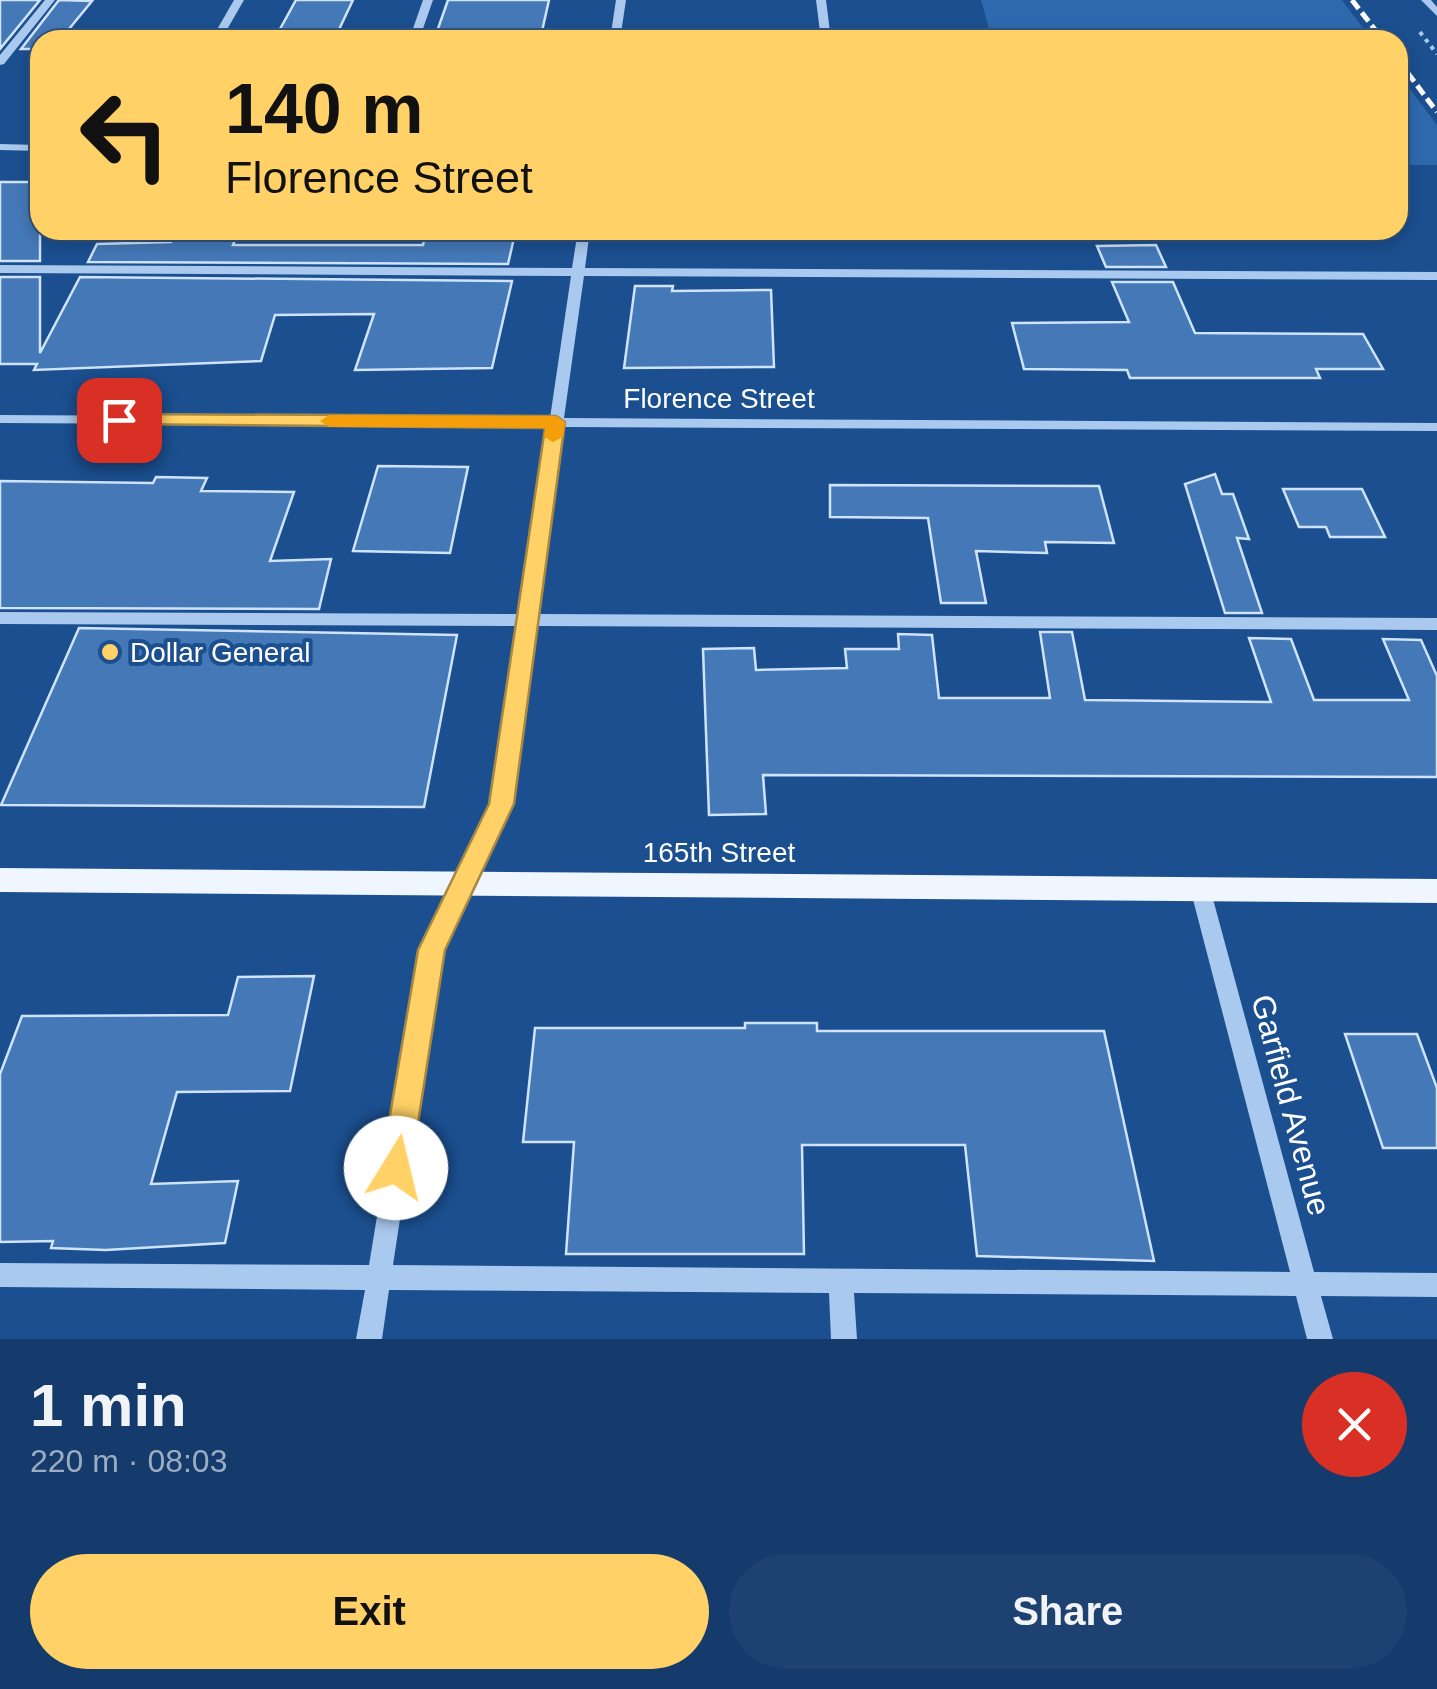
<!DOCTYPE html>
<html lang="en">
<head>
<meta charset="utf-8">
<style>
	body { margin:0; font-family:Helvetica,sans-serif; background:#1d4271; color:#f1f3f6; height:100vh; display:flex; flex-direction:column; font-size:38px; white-space:nowrap }
	* { box-sizing:border-box; margin:0 }
	p { font-size:32px; color:#9dadc1 }
	.icon { flex:none; width:55px; height:55px; fill:none; stroke:currentColor; stroke-width:2; stroke-linecap:round; stroke-linejoin:round }
	.map { position:relative; height:1339px; overflow:hidden }
	.sheet { display:flex; flex-direction:column; background:#143b6b; flex:1 }
	.sheet>* { flex:none }
	.banner { position:absolute; left:30px; top:30px; width:1378px; height:210px; border-radius:30px; box-shadow:0 5px 15px #0003,0 0 0 2px #33557e; background:#ffd166; color:#111; overflow:hidden }
	.pin { position:absolute; display:grid; place-items:center; width:85px; height:85px; color:#fff; margin:-42px; border-radius:20px; box-shadow:0 5px 15px #0006 }
	.me { position:absolute; width:110px; margin:-55px; rotate:9deg; stroke-linejoin:round; filter:drop-shadow(0 0 8px #0008) }
	.turn { display:flex; align-items:center; gap:35px; height:210px; padding:0 30px; font-size:45px }
	.turn .icon { width:130px; height:130px; stroke-width:2.5 }
	.turn b { display:block; font-size:70px; line-height:85px }
	.round { display:grid; place-items:center; flex:none; width:105px; height:105px; border-radius:52px; background:#1d4271 }
	.head { display:flex; align-items:center; justify-content:space-between; height:170px; padding:0 30px }
	h1 { font-size:60px; font-weight:600; line-height:75px }
	.button { display:flex; gap:20px; margin-top:auto; padding:20px 30px }
	.button a { flex:1; height:115px; border-radius:60px; background:#ffd166; color:#111; font-size:40px; font-weight:600; line-height:115px; text-align:center }
	.button a+a { background:#1d4271; color:#f1f3f6 }
	.map>svg:first-child { display:block }
</style>
</head>
<body>
<div class="map">
<svg width="1437" height="1339" viewBox="0 0 1437 1339">
	<rect width="100%" height="100%" fill="#1b4f8f"/>
	<g fill="#2e69ad">
		<path d="M981,0H1342L1372,40H992Z"/>
		<path d="M1398,73L1437,125V165H1401L1398,160Z"/>
	</g>
	<g fill="#4478b7" stroke="#cfe3fa" stroke-width="2.5">
		<path d="M0,0H40L0,49Z"/>
		<path d="M59,0L92,1L60,40H40V49H21Z"/>
		<path d="M296,0H353L334,40H274Z"/>
		<path d="M448,0H549L540,40H434Z"/>
		<rect x="0" y="182" width="40" height="79"/>
		<path d="M184,230H239L233,245H423L426,230H462L460,238H514L508,264L88,262L97,244L171,242Z"/>
		<path d="M1156,245L1166,267H1106L1097,246Z"/>
		<path d="M0,277H40V353L80,277L512,281L492,368L355,370L374,314L275,315L261,361L34,370L37,364H0Z"/>
		<path d="M1112,282H1173L1195,333L1363,334L1383,369H1316L1320,378H1130L1127,370L1024,369L1012,323L1129,322Z"/>
		<path d="M635,286H673L672,291L771,290L774,367L624,368Z"/>
		<path d="M378,466L468,467L450,553L353,551Z"/>
		<path d="M1215,474L1222,494H1233L1249,539L1237,538L1262,613H1225L1185,484Z"/>
		<path d="M156,477L207,478L201,491L294,492L270,561L331,559L319,609L0,608V481L153,483Z"/>
		<path d="M830,485L1099,486L1114,543L1045,542L1047,553L976,551L986,603H941L928,518L830,517Z"/>
		<path d="M1283,489H1362L1385,537H1330L1326,527H1299Z"/>
		<path d="M79,628L457,635L424,807L1,805Z"/>
		<path d="M1040,632H1072L1085,700L1271,702L1249,638L1291,639L1314,700H1409L1383,639L1421,640L1437,676V777L763,775L766,814L709,815L703,649L754,648L756,670L847,668L845,649H899L898,634L932,635L939,698H1050Z"/>
		<path d="M314,976L290,1091L177,1092L151,1184L238,1181L225,1243L106,1250L51,1248L53,1241L0,1242V1074L22,1016L228,1015L238,977Z"/>
		<path d="M745,1023H817V1031H1104L1154,1261L977,1256L965,1145H802L804,1254H566L574,1142H523L535,1028H745Z"/>
		<path d="M1345,1034H1417L1437,1088V1148H1383Z"/>
	</g>
	<g fill="none" stroke-linecap="round" stroke-linejoin="round">
		<path stroke="#a9c9ee" stroke-width="4" stroke-dasharray="4 5" stroke-linecap="butt" d="M1420,32L1437,54"/>
		<g fill="#a9c9ee" fill-rule="evenodd">
			<path d="M45,0H55L4,64L0,65V55Z"/>
			<path d="M234,0H244L221,40H211Z"/>
			<path d="M423,0H433L419,40H409Z"/>
			<path d="M616,0H626L620,40H610Z"/>
			<path d="M816,0H826L831,40H821Z"/>
			<path d="M1421,0H1431L1437,7V16Z"/>
			<path d="M0,144L40,145V151L0,150Z"/>
			<path d="M578,230H590L585,268L1437,272V280L584,276L564,418L1437,423V431L563,427L538,614L1437,618V630L536,626L512,804L441,950L393,1265L1290,1272L1190,888L1193,882L1200,880L1207,882L1210,888L1314,1272L1437,1273V1297L1321,1296L1333,1339H1307L1296,1296L854,1293L857,1339H831L829,1293L389,1290L382,1339H356L365,1290L0,1287V1263L369,1265L421,950L492,804L519,626L0,624V612L521,614L549,426L0,423V415L550,418L571,276L0,273V265L572,268Z"/>
		</g>
		<path fill="#f0f6ff" fill-rule="evenodd" d="M0,868L1437,879V903L0,892Z"/>
		<g stroke="#fff" stroke-width="5" stroke-dasharray="11 5" stroke-linecap="butt">
			<path d="M1352,0L1383,40"/>
			<path d="M1398,60L1437,112"/>
		</g>
	</g>
	<path fill="#ffd166" stroke="#a68842" stroke-width="2.5" d="M119,414L556,416L565,422L514,804L445,950L411,1168L407,1179L396,1183L386,1179L381,1168L418,950L489,804L545,428L112,424V416Z"/>
	<path fill="#f59e0b" d="M556,416L565,422L563,437L553,442L544,437L545,428L329,427L320,421L329,415Z"/>
	<circle fill="#ffd166" stroke="#1b4f8f" stroke-width="4" cx="110" cy="652" r="10"/>
	<g text-anchor="middle" stroke-width="8" stroke-linejoin="round" paint-order="stroke">
		<g font-size="28" fill="#fff" stroke="#1b4f8f">
			<text x="719" y="408">Florence Street</text>
			<text x="719" y="862">165th Street</text>
		</g>
		<g font-size="28" fill="#fff" stroke="#1b4f8f" text-anchor="start">
			<text x="130" y="662">Dollar General</text>
		</g>
		<g font-size="32" fill="#fff" stroke="#1b4f8f">
			<text transform="translate(1291 1105) rotate(75)" y="11">Garfield Avenue</text>
		</g>
	</g>
</svg>
<div class="pin" style="left:119px;top:420px;background:#d93025"><svg class="icon" aria-label="arrive" viewBox="0 0 24 24"><path d="M6 21V4h12l-3 4 3 4H6"/></svg></div>
<svg class="me" style="left:396px;top:1168px" viewBox="-20 -20 40 40"><circle r="19" fill="#fff"/><path d="M0-13L10 11 0 6-10 11z" fill="#ffd166"/></svg>
<div class="banner">
<div class="turn"><svg class="icon" aria-label="left" viewBox="0 0 24 24"><path d="M17 20v-9H6M10 6l-5 5 5 5"/></svg><div><b>140 m</b>Florence Street</div></div>
</div>
</div>
<section class="sheet">
<div class="head"><div><h1>1 min</h1><p>220 m · 08:03</p></div><a class="round" style="background:#d93025;color:#fff"><svg class="icon" aria-label="close" viewBox="0 0 24 24"><path d="M6 6l12 12M18 6L6 18"/></svg></a></div>
<div class="button"><a>Exit</a><a>Share</a></div>
</section>
</body>
</html>
